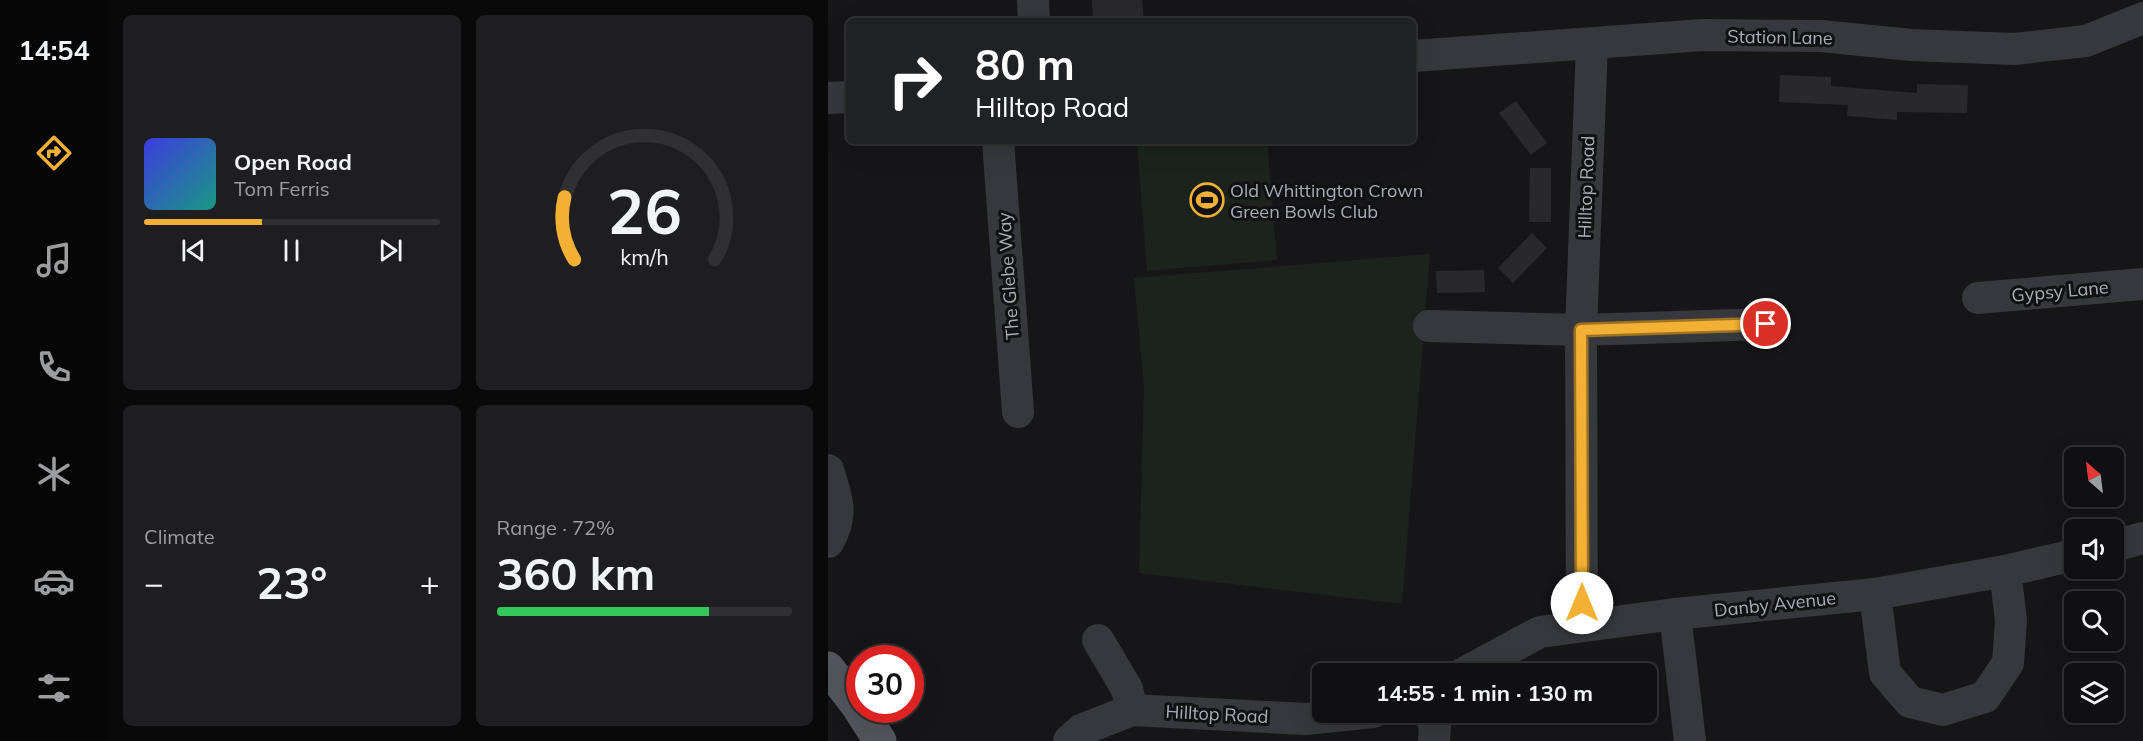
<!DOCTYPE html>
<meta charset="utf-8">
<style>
:root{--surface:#101012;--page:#1e1e20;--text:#f1f3f6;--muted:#9c9d9f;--line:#303032;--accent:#f2b134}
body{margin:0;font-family:Mulish,sans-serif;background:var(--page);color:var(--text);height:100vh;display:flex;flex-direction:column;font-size:22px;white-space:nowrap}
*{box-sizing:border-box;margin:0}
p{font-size:20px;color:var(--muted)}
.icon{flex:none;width:33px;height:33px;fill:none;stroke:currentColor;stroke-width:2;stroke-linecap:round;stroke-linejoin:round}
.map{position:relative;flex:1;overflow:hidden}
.details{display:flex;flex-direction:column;gap:15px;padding:15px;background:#09090a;width:720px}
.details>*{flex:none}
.top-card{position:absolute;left:18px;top:18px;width:570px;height:126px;border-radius:9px;box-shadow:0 6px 24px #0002,0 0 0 2px var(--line);background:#202124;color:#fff;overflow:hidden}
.needle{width:39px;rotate:332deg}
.tools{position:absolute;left:1236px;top:447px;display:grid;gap:12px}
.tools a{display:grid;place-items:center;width:60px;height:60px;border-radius:9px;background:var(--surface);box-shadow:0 6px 24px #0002,0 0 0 2px var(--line);font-size:30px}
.speed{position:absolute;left:18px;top:645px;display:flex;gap:12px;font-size:30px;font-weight:700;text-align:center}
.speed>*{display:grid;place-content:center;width:78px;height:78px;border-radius:50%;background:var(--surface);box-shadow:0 6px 24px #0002,0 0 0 2px var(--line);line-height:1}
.speed .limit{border:9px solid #d22;background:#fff;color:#111}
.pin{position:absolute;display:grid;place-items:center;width:51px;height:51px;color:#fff;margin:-26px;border:3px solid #fff;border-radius:50%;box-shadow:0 2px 6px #0007}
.me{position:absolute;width:66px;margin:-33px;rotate:0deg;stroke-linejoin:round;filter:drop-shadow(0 0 4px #0008)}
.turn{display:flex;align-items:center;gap:21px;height:126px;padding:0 30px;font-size:27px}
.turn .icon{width:78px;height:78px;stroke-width:2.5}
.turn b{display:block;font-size:42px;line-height:51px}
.big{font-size:45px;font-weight:700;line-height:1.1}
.details .widget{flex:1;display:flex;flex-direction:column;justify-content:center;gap:9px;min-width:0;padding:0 21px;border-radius:9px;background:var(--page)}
.details .dial{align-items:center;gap:0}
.dial svg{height:156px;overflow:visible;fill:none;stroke:var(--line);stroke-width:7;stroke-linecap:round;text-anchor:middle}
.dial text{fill:var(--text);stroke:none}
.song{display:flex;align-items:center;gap:18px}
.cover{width:72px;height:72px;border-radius:9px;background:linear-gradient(135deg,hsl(240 70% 55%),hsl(170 70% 35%))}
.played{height:6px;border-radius:3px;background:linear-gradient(90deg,var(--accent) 40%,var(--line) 40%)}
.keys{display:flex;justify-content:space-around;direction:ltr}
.heat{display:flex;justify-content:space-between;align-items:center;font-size:33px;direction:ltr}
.charge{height:9px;border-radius:4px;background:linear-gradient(90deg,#34c759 72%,var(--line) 0)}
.details .tiles{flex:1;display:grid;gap:15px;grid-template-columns:repeat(2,1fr)}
.trip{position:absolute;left:484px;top:663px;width:345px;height:60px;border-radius:9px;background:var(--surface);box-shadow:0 6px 24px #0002,0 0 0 2px var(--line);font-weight:700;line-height:60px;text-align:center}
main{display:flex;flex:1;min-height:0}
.tabs{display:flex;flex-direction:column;width:108px;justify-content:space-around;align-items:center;background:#060607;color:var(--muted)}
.tabs .icon{width:42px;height:42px}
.tabs .selected{color:var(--accent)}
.tabs b{font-size:27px;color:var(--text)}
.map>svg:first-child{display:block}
.green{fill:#1c231d}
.building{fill:#29292c}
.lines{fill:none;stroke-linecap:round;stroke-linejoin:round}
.minor{stroke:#37383d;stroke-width:32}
.major{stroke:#53555c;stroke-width:33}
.route-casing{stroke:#9d7322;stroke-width:15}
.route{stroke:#f2b134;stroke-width:10}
.labels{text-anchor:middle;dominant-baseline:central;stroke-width:6;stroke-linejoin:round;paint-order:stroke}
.street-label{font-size:18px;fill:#a8adb8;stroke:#111113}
.poi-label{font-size:18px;fill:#a8adb8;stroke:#111113;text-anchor:start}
</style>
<main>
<nav class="tabs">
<b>14:54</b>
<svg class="icon selected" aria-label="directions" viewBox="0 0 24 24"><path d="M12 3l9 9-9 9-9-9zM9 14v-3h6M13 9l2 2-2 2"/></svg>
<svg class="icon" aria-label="music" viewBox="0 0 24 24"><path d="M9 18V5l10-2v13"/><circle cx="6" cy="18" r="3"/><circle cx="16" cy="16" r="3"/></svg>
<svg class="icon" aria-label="phone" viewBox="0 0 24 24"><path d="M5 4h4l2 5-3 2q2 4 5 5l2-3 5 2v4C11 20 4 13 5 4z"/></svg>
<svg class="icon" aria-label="climate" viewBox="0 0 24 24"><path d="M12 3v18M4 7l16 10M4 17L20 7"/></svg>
<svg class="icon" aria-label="car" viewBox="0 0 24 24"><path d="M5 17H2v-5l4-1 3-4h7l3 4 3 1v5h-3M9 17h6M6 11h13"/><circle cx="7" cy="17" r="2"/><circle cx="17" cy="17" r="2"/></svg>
<svg class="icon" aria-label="filters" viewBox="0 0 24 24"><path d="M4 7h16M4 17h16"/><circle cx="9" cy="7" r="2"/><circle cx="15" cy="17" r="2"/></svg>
</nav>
<section class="details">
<div class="tiles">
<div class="widget">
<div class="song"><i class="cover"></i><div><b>Open Road</b><p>Tom Ferris</p></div></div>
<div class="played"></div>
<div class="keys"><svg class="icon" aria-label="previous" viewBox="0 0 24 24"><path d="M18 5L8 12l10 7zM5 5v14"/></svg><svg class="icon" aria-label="pause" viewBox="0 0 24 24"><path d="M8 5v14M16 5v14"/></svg><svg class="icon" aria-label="next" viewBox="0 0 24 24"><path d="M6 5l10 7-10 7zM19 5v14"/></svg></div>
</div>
<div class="widget dial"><svg viewBox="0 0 100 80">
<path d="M14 69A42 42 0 1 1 86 69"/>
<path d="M14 69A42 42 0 0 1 9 37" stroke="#f2b134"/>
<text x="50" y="56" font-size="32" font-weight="700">26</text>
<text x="50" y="72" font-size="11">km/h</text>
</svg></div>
<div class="widget"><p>Climate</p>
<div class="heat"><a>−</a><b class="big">23°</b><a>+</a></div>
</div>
<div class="widget"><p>Range · 72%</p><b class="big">360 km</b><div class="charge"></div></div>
</div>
</section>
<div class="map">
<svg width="1315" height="741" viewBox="0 0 1315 741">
<rect width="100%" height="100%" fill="#161618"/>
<g class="green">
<path d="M309,141H439L449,260L319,271Z"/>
<path d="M602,254L574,604L311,573L316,387L306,278Z"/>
</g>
<g class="building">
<path d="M264,0H314L316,21H265Z"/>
<path d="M952,75L1003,77V86L1089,93V84L1140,85L1139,113L1069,112V120L1019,116L1020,105L951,102Z"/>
<path d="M688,101L719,143L703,155L671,113Z"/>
<path d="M702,168H723V222H701Z"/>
<path d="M704,233L719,248L685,283L670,268Z"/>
<path d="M656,270L657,292L609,293L608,271Z"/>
</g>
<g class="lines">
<g class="minor">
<path d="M205,0L206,21"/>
<path d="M585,56L875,35L993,36L1083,45L1186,49L1258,41L1315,18"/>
<path d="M0,98L21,97"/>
<path d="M170,141L190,412"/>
<path d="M1150,298L1315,284"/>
<path d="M601,326L753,330L938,324"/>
<path d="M0,470C9,498 16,516 0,542"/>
<path d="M1286,546L1315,538"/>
<path d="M1047,594L1057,673L1082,702L1115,710L1157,697L1180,663L1183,620L1177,571"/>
<path d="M847,614L862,741"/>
<path d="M754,626L753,330L764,44"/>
<path d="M270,640L299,689L304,710"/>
<path d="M634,674L712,632L847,614L1047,594L1177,571L1246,555"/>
<path d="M601,712L607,727L606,741"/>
<path d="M241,741L253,730L304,710L478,719L545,712"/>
</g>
<g class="major">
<path d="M0,668L32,709"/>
<path d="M32,710L52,741"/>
</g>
</g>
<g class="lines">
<defs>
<path id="route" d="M754,603L753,330L938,324"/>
</defs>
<use href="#route" class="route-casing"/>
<use href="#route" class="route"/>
</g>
<defs>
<symbol id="stadium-ring" viewBox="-11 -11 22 22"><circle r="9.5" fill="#111113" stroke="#f2b134" stroke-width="1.5"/><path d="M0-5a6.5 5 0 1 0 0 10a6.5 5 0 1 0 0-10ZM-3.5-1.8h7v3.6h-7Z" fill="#f2b134"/></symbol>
</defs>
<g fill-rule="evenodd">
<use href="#stadium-ring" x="360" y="181" width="38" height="38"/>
</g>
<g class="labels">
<g class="street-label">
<text transform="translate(952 37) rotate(1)">Station Lane</text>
<text transform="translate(758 187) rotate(-88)">Hilltop Road</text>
<text transform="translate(180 276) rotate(-94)">The Glebe Way</text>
<text transform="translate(1232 291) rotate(-5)">Gypsy Lane</text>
<text transform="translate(947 604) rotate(-6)">Danby Avenue</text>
<text transform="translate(389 714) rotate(3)">Hilltop Road</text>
</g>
<g class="poi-label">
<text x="402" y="190">Old Whittington Crown<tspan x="402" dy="21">Green Bowls Club</tspan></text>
</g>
</g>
</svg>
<div class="tools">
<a><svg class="needle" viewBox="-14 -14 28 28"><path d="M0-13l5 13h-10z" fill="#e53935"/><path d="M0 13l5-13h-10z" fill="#9c9d9f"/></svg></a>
<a><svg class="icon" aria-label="sound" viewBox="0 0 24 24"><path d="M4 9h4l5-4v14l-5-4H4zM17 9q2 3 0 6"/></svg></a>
<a><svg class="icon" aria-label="search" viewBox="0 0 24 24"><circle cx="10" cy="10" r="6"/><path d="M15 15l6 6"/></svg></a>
<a><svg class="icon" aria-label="layers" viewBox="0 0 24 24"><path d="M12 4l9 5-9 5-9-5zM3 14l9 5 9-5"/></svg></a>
</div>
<div class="speed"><div class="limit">30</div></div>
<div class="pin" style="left:938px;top:324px;background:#d93025"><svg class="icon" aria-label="arrive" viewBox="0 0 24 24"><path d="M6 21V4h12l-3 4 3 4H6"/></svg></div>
<svg class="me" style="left:754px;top:603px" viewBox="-20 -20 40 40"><circle r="19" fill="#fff"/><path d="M0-13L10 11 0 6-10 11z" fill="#f2b134"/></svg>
<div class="trip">14:55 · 1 min · 130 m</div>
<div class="top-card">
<div class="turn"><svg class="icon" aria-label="right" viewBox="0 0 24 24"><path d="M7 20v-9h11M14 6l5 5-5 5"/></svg><div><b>80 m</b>Hilltop Road</div></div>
</div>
</div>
</main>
